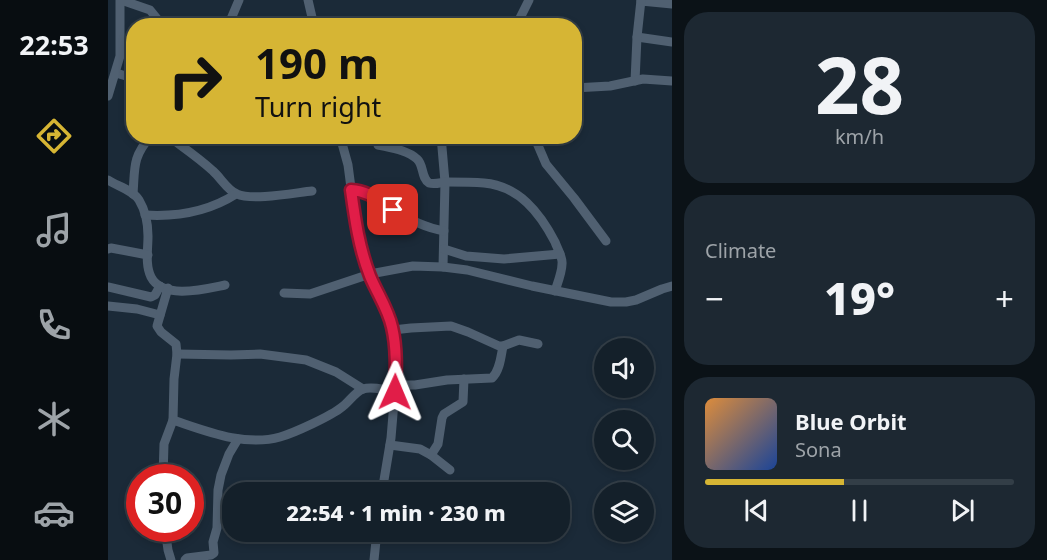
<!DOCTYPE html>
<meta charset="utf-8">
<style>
:root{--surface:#14202a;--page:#1d2832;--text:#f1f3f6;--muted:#9da3a8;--line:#333e47;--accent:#d6b534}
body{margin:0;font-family:"Noto Sans",sans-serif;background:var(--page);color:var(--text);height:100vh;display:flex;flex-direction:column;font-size:22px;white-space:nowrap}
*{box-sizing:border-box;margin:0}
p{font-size:20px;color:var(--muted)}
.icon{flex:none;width:33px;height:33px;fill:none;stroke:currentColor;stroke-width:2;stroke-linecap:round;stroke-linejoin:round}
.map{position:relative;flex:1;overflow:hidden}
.panel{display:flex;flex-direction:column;gap:12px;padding:12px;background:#0b1217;width:375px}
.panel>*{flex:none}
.banner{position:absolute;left:18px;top:18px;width:456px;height:126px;border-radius:24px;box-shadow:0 3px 9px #0003,0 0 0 2px var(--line);background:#d6b534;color:#111;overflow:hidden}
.controls{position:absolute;left:486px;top:338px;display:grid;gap:12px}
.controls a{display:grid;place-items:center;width:60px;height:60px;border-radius:50%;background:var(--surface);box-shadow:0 3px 9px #0003,0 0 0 2px var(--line);font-size:30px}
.speed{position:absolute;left:18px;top:464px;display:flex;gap:12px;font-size:30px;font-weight:700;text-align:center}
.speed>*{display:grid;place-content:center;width:78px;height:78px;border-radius:50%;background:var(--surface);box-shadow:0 3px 9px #0003,0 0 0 2px var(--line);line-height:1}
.speed .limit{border:9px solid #d22;background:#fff;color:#111}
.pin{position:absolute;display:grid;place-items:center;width:51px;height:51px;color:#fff;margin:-26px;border-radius:12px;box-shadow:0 3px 9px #0006}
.me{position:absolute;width:66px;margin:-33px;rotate:1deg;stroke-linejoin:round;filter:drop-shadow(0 0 4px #0008)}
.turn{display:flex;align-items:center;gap:21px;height:126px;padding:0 30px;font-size:27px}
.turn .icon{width:78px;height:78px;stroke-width:2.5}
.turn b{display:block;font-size:42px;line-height:51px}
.big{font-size:45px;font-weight:800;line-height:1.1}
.panel .card{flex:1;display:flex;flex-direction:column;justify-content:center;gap:9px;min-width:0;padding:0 21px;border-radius:24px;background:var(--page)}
.panel .dial{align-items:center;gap:0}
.dial b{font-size:78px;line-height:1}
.song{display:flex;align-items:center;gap:18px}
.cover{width:72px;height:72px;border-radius:9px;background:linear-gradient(135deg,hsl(30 70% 55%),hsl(220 70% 35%))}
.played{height:6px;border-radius:3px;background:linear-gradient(90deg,var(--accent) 45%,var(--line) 45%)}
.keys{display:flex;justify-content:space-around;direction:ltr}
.heat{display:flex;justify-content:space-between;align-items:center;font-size:33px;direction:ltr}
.trip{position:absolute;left:114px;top:482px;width:348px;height:60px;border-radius:24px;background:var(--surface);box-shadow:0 3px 9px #0003,0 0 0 2px var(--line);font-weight:800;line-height:60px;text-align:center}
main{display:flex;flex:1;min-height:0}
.dock{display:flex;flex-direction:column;width:108px;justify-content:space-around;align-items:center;background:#080d11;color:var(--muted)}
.dock .icon{width:42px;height:42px}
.dock .on{color:var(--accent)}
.dock b{font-size:27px;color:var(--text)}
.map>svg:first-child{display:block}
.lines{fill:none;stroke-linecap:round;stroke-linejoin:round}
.minor{stroke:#506071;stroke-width:9}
.route-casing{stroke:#92132f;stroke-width:15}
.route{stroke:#e11d48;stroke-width:10}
</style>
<main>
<nav class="dock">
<b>22:53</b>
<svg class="icon on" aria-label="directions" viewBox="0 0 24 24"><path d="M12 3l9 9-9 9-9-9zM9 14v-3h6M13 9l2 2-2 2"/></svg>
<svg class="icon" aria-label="music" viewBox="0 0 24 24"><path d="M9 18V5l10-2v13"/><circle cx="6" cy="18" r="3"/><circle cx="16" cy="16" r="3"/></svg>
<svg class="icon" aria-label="phone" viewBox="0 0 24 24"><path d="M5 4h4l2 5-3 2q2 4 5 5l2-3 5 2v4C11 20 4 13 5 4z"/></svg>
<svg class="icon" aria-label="climate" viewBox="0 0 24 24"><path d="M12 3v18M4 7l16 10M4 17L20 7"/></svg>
<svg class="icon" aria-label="car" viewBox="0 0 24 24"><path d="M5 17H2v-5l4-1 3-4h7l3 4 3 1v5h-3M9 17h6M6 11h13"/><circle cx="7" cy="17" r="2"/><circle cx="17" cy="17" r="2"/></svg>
</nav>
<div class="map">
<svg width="564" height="560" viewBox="0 0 564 560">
<rect width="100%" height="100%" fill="#1b2a38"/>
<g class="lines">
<g class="minor">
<path d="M13,0L42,10L55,26"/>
<path d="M200,0L206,26"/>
<path d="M533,1L564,4"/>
<path d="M120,26L131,0"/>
<path d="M408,26L421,0"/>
<path d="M529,37L564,42"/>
<path d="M8,73L18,76L26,75"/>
<path d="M527,81L529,37L533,0"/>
<path d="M466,88L502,86L535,79L564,81"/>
<path d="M0,96L12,56V0"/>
<path d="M60,136C76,148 91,158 105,171C113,178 119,190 129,194C144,201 186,193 204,191"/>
<path d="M232,136L240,165L248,226L262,274L279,311L284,325L287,342L288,378L283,438L274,492"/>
<path d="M333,136L337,182L335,267"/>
<path d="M426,136L438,164L466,198L498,241"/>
<path d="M270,145C283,148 299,150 309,159C316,165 313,178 321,183C327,185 334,182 339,182C352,182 364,182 376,183C411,186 432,213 447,242C449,248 455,257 454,264C454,272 450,282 447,291"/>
<path d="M0,180C9,186 25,190 31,200C37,210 40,224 40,236C40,249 37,265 43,277C55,300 97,289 117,285"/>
<path d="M243,190C261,191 268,200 282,209C299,218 317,228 336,231"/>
<path d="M25,194C27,168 24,157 43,136"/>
<path d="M37,215C70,217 100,212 128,194"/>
<path d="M0,249L3,248L40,255"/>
<path d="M336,249L358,256L396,259L452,254"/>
<path d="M0,287L43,297L47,295L52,286"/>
<path d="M176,293L202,294L262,274L305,266L335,267L359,270L424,286L503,302H518L528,300L554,289L564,286"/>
<path d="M0,306L29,309L52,315"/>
<path d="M285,330L303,328L343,326L360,332L391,346H395L411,340L430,344"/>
<path d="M69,354L123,355L152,354L198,360L228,372L255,389"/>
<path d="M287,385H307L339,380L384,378C392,371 393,356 395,346"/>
<path d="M65,420C98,431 137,447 172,437C186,433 223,416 234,407C241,402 247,392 255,389C264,386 278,390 287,392"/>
<path d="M282,445L312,449L323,455L342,470"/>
<path d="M323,455L330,444L334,418L336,414L355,402L356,379"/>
<path d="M55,477L56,444L65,420L66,379L69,354L68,344L53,332L49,326L60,288"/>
<path d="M57,528L60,550L63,560"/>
<path d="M77,560L79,558L103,555L106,553L105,542L109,528L110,490L113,475L121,454L130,439"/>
<path d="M266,560L269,531"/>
</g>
</g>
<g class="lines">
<defs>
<path id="route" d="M285,210C270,201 262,191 243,190C247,219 251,248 262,276C269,293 280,309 284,327C289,348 288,371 287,392"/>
</defs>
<use href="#route" class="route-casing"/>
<use href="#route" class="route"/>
</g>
</svg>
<div class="controls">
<a><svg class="icon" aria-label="sound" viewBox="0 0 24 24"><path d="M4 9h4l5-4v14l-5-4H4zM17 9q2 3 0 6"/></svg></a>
<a><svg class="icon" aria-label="search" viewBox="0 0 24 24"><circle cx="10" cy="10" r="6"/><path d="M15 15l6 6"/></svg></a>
<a><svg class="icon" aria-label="layers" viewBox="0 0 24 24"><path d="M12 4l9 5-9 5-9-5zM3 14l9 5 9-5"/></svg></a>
</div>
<div class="speed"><div class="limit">30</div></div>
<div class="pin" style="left:285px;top:210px;background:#d93025"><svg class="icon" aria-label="arrive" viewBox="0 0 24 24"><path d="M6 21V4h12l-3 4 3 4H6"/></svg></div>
<svg class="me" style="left:287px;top:392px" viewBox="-20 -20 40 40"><path d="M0-17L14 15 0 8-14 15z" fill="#e11d48" stroke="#fff" stroke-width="4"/></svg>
<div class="trip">22:54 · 1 min · 230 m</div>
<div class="banner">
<div class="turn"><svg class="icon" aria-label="right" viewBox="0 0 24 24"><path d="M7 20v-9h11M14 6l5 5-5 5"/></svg><div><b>190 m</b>Turn right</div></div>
</div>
</div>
<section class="panel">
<div class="card dial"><b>28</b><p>km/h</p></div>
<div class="card"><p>Climate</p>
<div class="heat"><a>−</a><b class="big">19°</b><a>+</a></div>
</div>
<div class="card">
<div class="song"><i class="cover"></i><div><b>Blue Orbit</b><p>Sona</p></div></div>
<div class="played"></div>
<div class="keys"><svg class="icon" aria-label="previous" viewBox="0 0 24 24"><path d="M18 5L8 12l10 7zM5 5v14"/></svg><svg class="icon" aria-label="pause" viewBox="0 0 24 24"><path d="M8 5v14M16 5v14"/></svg><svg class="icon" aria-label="next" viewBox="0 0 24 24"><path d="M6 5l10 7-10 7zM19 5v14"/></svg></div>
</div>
</section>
</main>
